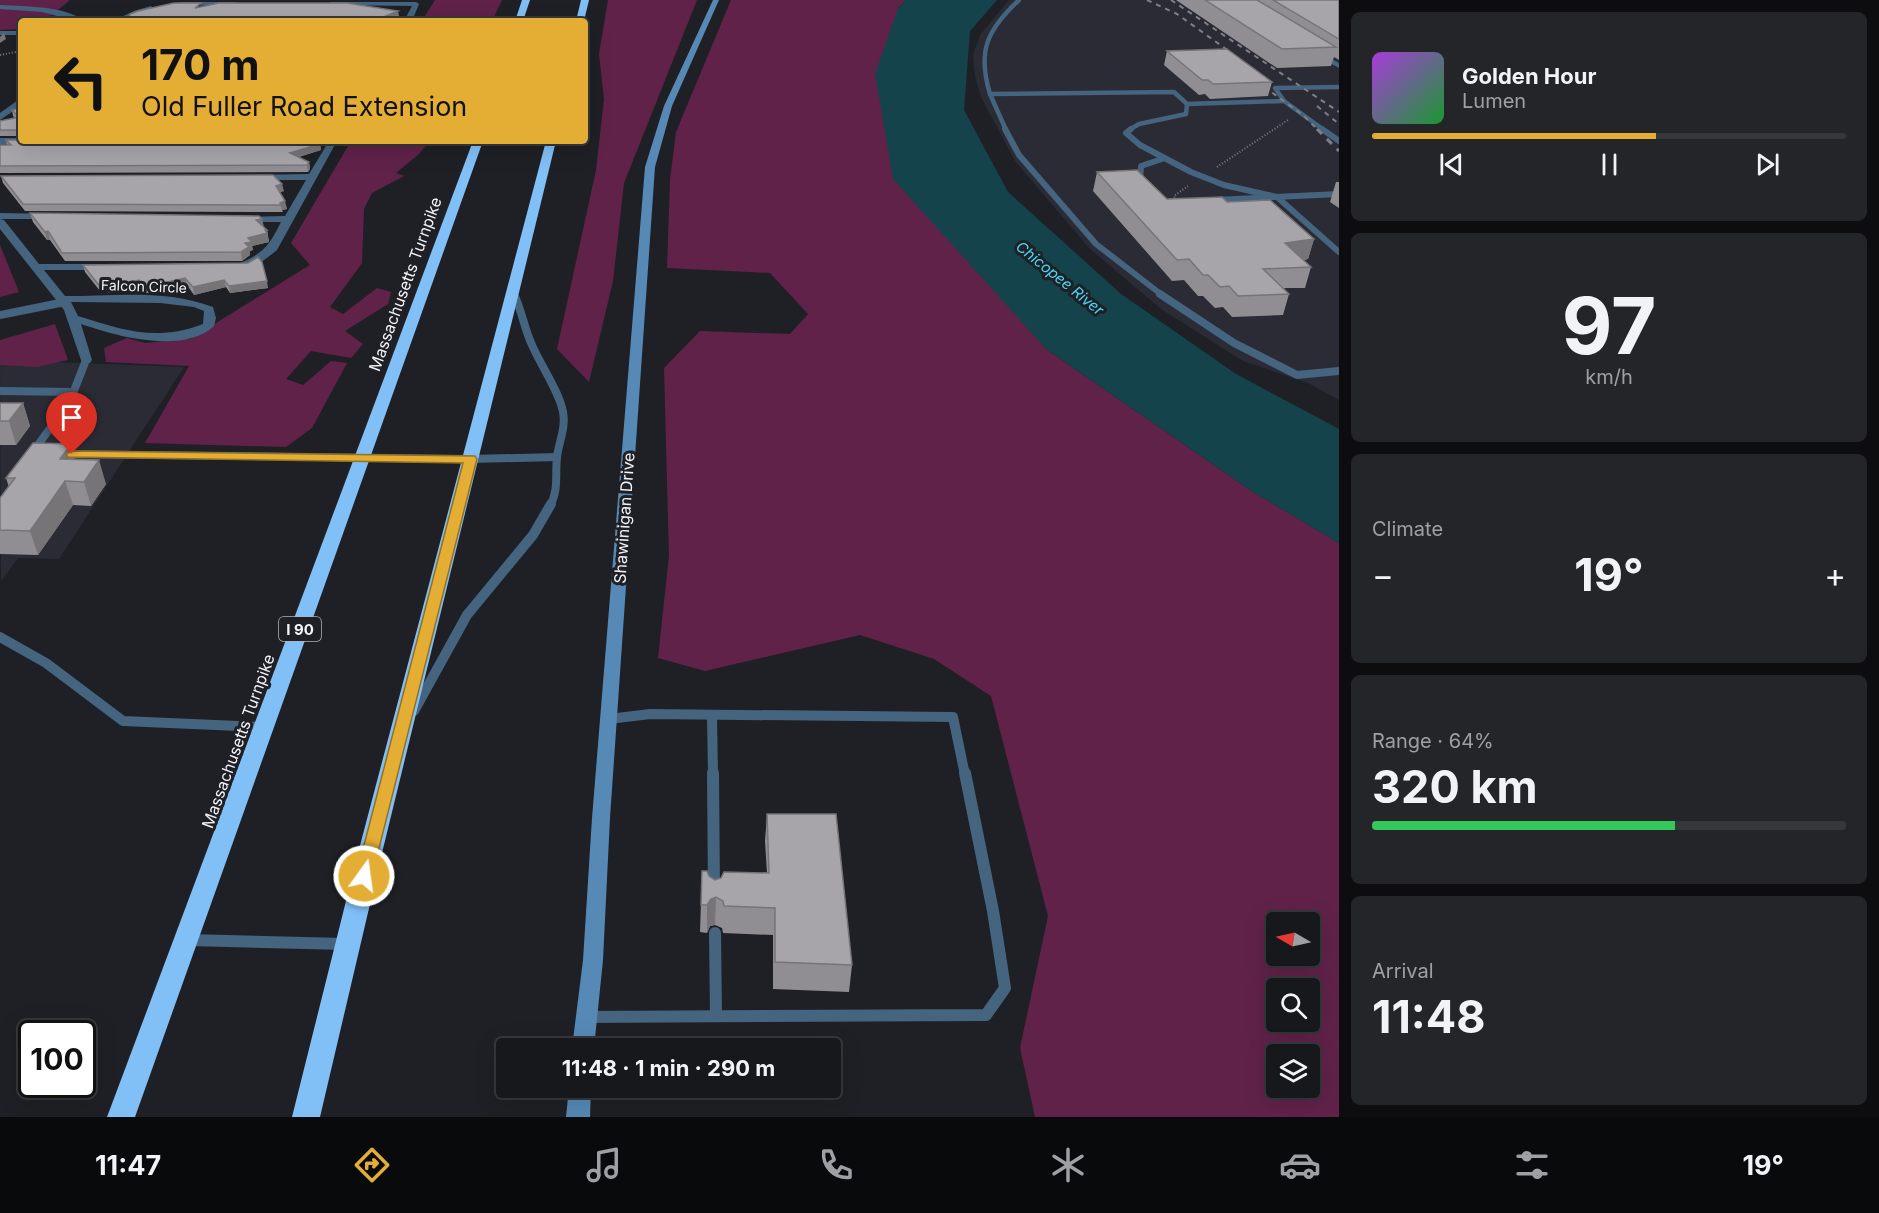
<!DOCTYPE html>
<meta charset="utf-8">
<style>
:root{--surface:#17181c;--page:#242529;--text:#f1f3f6;--muted:#9ea0a3;--line:#36373b;--accent:#e4ae35}
body{margin:0;font-family:Inter,sans-serif;background:var(--page);color:var(--text);height:100vh;display:flex;flex-direction:column;font-size:22px;white-space:nowrap}
*{box-sizing:border-box;margin:0}
p{font-size:20px;color:var(--muted)}
.icon{flex:none;width:33px;height:33px;fill:none;stroke:currentColor;stroke-width:2;stroke-linecap:round;stroke-linejoin:round}
.map{position:relative;flex:1;overflow:hidden}
.drawer{display:flex;flex-direction:column;gap:12px;padding:12px;background:#0d0d0f;width:540px}
.drawer>*{flex:none}
.guide{position:absolute;left:18px;top:18px;width:570px;height:126px;border-radius:6px;box-shadow:0 6px 24px #0002,0 0 0 2px var(--line);background:#e4ae35;color:#111;overflow:hidden}
.needle{width:39px;rotate:279deg}
.fabs{position:absolute;left:1266px;top:912px;display:grid;gap:12px}
.fabs a{display:grid;place-items:center;width:54px;height:54px;border-radius:6px;background:var(--surface);box-shadow:0 6px 24px #0002,0 0 0 2px var(--line);font-size:30px}
.speed{position:absolute;left:18px;top:1020px;display:flex;gap:12px;font-size:30px;font-weight:700;text-align:center}
.speed>*{display:grid;place-content:center;width:78px;height:78px;border-radius:50%;background:var(--surface);box-shadow:0 6px 24px #0002,0 0 0 2px var(--line);line-height:1}
.speed .limit{border:3px solid #111;border-radius:9px;background:#fff;color:#111}
.pin{position:absolute;display:grid;place-items:center;width:51px;height:51px;color:#fff;margin:-62px -26px;border-radius:50% 50% 50% 0;rotate:-45deg;box-shadow:0 0 6px #0007}
.pin .icon{rotate:45deg}
.me{position:absolute;width:66px;margin:-33px;rotate:14deg;stroke-linejoin:round;filter:drop-shadow(0 0 4px #0008)}
.turn{display:flex;align-items:center;gap:21px;height:126px;padding:0 24px;font-size:27px}
.turn .icon{width:78px;height:78px;stroke-width:2.5}
.turn b{display:block;font-size:42px;line-height:51px}
.big{font-size:45px;font-weight:700;line-height:1.1}
.drawer .card{flex:1;display:flex;flex-direction:column;justify-content:center;gap:9px;min-width:0;padding:0 21px;border-radius:9px;background:var(--page)}
.drawer .dial{align-items:center;gap:0}
.dial b{font-size:78px;line-height:1}
.song{display:flex;align-items:center;gap:18px}
.cover{width:72px;height:72px;border-radius:9px;background:linear-gradient(135deg,hsl(280 70% 55%),hsl(130 70% 35%))}
.played{height:6px;border-radius:3px;background:linear-gradient(90deg,var(--accent) 60%,var(--line) 60%)}
.keys{display:flex;justify-content:space-around;direction:ltr}
.heat{display:flex;justify-content:space-between;align-items:center;font-size:33px;direction:ltr}
.charge{height:9px;border-radius:4px;background:linear-gradient(90deg,#34c759 64%,var(--line) 0)}
.trip{position:absolute;left:496px;top:1038px;width:345px;height:60px;border-radius:6px;background:var(--surface);box-shadow:0 6px 24px #0002,0 0 0 2px var(--line);font-weight:700;line-height:60px;text-align:center}
.tab-bar{display:flex;height:96px;justify-content:space-around;align-items:center;background:#090a0b;color:var(--muted)}
.tab-bar .icon{width:42px;height:42px}
.tab-bar .on{color:var(--accent)}
.tab-bar b{font-size:27px;color:var(--text)}
main{display:flex;flex:1;min-height:0}
.map>svg:first-child{display:block}
.built{fill:#2a2b35}
.green{fill:#602249;fill-rule:evenodd}
.water{fill:#15434c}
.lines{fill:none;stroke-linecap:round;stroke-linejoin:round}
.path{stroke:#7c7d82;stroke-width:2;stroke-dasharray:1 2;stroke-linecap:butt}
.service-far4{stroke:#44647f;stroke-width:4.5}
.service-far3{stroke:#44647f;stroke-width:6}
.service-far2{stroke:#44647f;stroke-width:8}
.service-far1{stroke:#44647f;stroke-width:10}
.service{stroke:#44647f;stroke-width:12}
.minor{fill:#44647f;fill-rule:evenodd}
.secondary{fill:#5689b6;fill-rule:evenodd}
.motorway{fill:#80c0f7;fill-rule:evenodd}
.rail-far1{stroke:#7f7f84;stroke-width:2;stroke-dasharray:5 5;stroke-linecap:butt}
.rail{stroke:#7f7f84;stroke-width:3;stroke-dasharray:7 7;stroke-linecap:butt}
.wall{fill:#908e92}
.shaded-wall{fill:#767477}
.building{fill:#a8a5aa;stroke:#767477;stroke-width:1.5}
.route{fill:#e4ae35;stroke:#947122;stroke-width:1.5}
.labels{text-anchor:middle;dominant-baseline:central;stroke-width:6;stroke-linejoin:round;paint-order:stroke}
.far-street-label{font-size:14px;fill:#f3f3f7;stroke:#1f2025}
.far-water-label{font-size:15px;font-style:italic;fill:#44d9f4;stroke:#1f2025}
.shield{fill:#1f2025;stroke:#b3b4b8;stroke-width:1.5}
.shield-label{font-size:15px;font-weight:bold;fill:#f3f3f7}
.street-label{font-size:16px;fill:#f3f3f7;stroke:#1f2025}
</style>
<main>
<div class="map">
<svg width="1339" height="1117" viewBox="0 0 1339 1117">
<rect width="100%" height="100%" fill="#1f2025"/>
<g class="built">
<path d="M1009,0H1339V400L1308,383L1243,361L1161,309L1089,248L1015,161L981,97L975,76L973,55L980,35Z"/>
<path d="M0,360L184,367L59,559L18,558L1,581Z"/>
</g>
<g class="green">
<path d="M0,0H70L44,21H21V29L0,30Z"/>
<path d="M435,0H502L492,21H422Z"/>
<path d="M608,0H697L624,183L613,281L589,382L557,349L596,170L604,99L599,54Z"/>
<path d="M731,0H906L898,8L1046,349L1253,492L1339,543V1117H1035L1020,1048L1048,916L991,696L934,659L860,635L705,671L658,658L669,556L664,368L700,331L790,334L808,314L770,273L667,268L670,180L676,132ZM1276,922H1310V956H1276ZM1276,988H1310V1022H1276ZM1276,1054H1310V1088H1276Z"/>
<path d="M351,141H430L418,155L396,173L404,176L372,193L364,209L362,263L330,307L343,314L377,288L391,292L388,304L345,331L363,344L351,358L311,351L286,379L303,385L331,361L347,363L312,428L286,447L145,443L189,366L106,362L104,348L127,338L145,343L190,339L310,265L291,243Z"/>
<path d="M0,245L19,292L0,297Z"/>
<path d="M55,324L68,360L37,367L0,365V340Z"/>
</g>
<path class="water" d="M906,0H997L970,31L964,110L1008,192L1121,294L1236,374L1339,429V543L1253,492L1046,349L893,179L875,74L898,8Z"/>
<g class="lines">
<g class="path">
<path d="M0,55L21,51"/>
<path d="M1217,167L1288,120"/>
<path d="M1177,203L1174,196L1188,186"/>
</g>
<g class="service-far4">
<path d="M990,94C977,51 987,30 1019,0"/>
<path d="M1284,101L1324,130"/>
<path d="M1187,104L1284,101L1275,88L1339,87"/>
<path d="M1006,130L990,94L1174,92L1187,104L1186,114L1139,124L1129,130"/>
</g>
<g class="service-far3">
<path d="M1005,129L1019,155L1096,244L1162,295"/>
<path d="M1131,129L1126,133L1140,145L1191,172L1224,185L1277,197L1339,252"/>
<path d="M1322,129L1339,141"/>
<path d="M1140,183L1141,166L1162,159"/>
<path d="M1216,200L1339,194"/>
<path d="M513,291L515,295"/>
</g>
<g class="service-far2">
<path d="M514,294C522,311 524,328 532,345C540,364 560,393 563,412C566,428 559,441 557,457C555,474 559,490 550,506"/>
<path d="M1160,294L1234,343L1297,375L1339,371"/>
<path d="M0,315L65,302"/>
<path d="M0,391L74,392"/>
<path d="M32,453L70,401L86,360"/>
<path d="M63,454L471,459L557,457"/>
</g>
<g class="service-far1">
<path d="M0,637L46,663L123,721L264,727"/>
<path d="M414,711L467,615L533,535L551,504"/>
<path d="M712,715L713,775"/>
<path d="M609,719L650,714L953,717L965,775"/>
</g>
<g class="service">
<path d="M713,773L714,891"/>
<path d="M715,933L716,1016"/>
<path d="M188,940L345,944"/>
<path d="M586,1017L986,1015L1005,988L993,911L965,773"/>
</g>
<g class="minor">
<path d="M181,2H235L238,4L235,6L179,5Z"/>
<path d="M331,2H416L419,4L412,21H404L412,6L329,5Z"/>
<path d="M0,5C27,7 62,5 85,21H75L42,12L0,9Z"/>
<path d="M151,6L153,9L123,21H113L134,11Z"/>
<rect x="0" y="31" width="21" height="4"/>
<path d="M1316,50L1339,63V68L1313,54L1312,52Z"/>
<path d="M18,100H21V106L0,120V113Z"/>
<path d="M0,138H21V141H29L25,144H0Z"/>
<path d="M329,141H337L277,250C266,259 253,270 238,268V264C264,253 269,246 281,222H243L239,221V217L285,216L306,180H256L253,179V175L309,174Z"/>
<path d="M0,213L55,214L56,216L51,219H0L4,220L39,264H104L109,267L104,270H44L65,296C114,296 167,289 213,307L216,318L214,326C183,355 116,336 81,324L92,360L90,363H82L64,310L0,229ZM71,302L160,303L194,307L204,311L203,324C156,342 123,330 78,316Z"/>
</g>
<g class="secondary">
<path d="M713,0H719L672,106L655,167L610,818L603,960L594,1048H572L583,960L592,818L645,167L664,106Z"/>
<path d="M569,1088H591L590,1117H566Z"/>
</g>
<g class="motorway">
<path d="M522,0H530L523,21H515Z"/>
<path d="M581,0H589L584,21H576Z"/>
<path d="M473,141H483L135,1117H107Z"/>
<path d="M546,141H556L382,853L320,1117H292L358,853Z"/>
</g>
<g class="rail-far1">
<path d="M1147,0L1177,14L1233,54L1238,61"/>
<path d="M1171,0L1339,112"/>
<path d="M1256,81L1303,115L1318,130"/>
<path d="M1317,106L1339,124"/>
</g>
<path class="rail" d="M1317,129L1339,151"/>
</g>
<g class="wall">
<path d="M1176,0H1339V60L1334,57L1331,66L1277,68Z"/>
<path d="M1167,51L1272,82L1268,96L1210,99L1205,94L1199,95L1164,65Z"/>
<path d="M21,108V136H0V121L15,118L13,116L12,110Z"/>
<path d="M6,140L320,144L321,150L299,157L309,162L310,169L308,172L0,173V145H7Z"/>
<path d="M1097,172L1167,199L1227,202L1314,239L1308,259L1304,260L1311,267L1305,288H1284L1289,294L1283,315L1232,317L1223,307L1215,308L1203,296H1198L1184,280L1172,281L1093,191Z"/>
<path d="M1,176L284,191L280,192L287,209L282,210L283,212L25,211L3,183Z"/>
<path d="M1336,182H1339V208L1330,202Z"/>
<path d="M30,213L264,227L267,230L269,242L252,246L253,250L250,251V255L242,261H65L50,240H47L33,222Z"/>
<path d="M248,263L268,288L230,293L226,287L194,295L187,285L151,293H145L141,287L117,293H109L106,289L100,291L85,272L83,265Z"/>
<path d="M0,403H23L30,426L16,445H0Z"/>
<path d="M76,459L106,484L91,506L73,505L38,555L0,554V498L9,487L6,478Z"/>
<path d="M767,814L852,965L849,992L773,989V935L723,933L722,928L715,925L710,926L707,933L700,932L702,871L715,880L767,873L765,841Z"/>
</g>
<g class="shaded-wall">
<path d="M398,11L399,16L387,21H376Z"/>
<path d="M4,33L6,39L0,43V37Z"/>
<path d="M320,144L321,150L291,159L290,153Z"/>
<path d="M309,162L310,169L308,172L307,165Z"/>
<path d="M282,184L284,191L277,193L276,186Z"/>
<path d="M285,201L287,209L282,210L280,203Z"/>
<path d="M262,219L264,227L256,220Z"/>
<path d="M265,230H267L269,242L252,246L253,250L250,251V255L242,261L241,252L248,238Z"/>
<path d="M48,231L50,240H47L45,232Z"/>
<path d="M1314,239L1308,259L1279,263L1285,243Z"/>
<path d="M185,278L187,285L151,293L150,286Z"/>
<path d="M139,280L141,287L117,293L115,285Z"/>
<path d="M224,280L226,287L194,295L193,287Z"/>
<path d="M267,281L268,288L230,293L229,286Z"/>
<path d="M104,282L106,289L100,291L98,284Z"/>
<path d="M23,403L30,426L16,445L9,421Z"/>
<path d="M71,444L78,468L60,459Z"/>
<path d="M99,460L106,484L91,506L84,482Z"/>
<path d="M65,481L73,505L38,555L30,531Z"/>
<path d="M716,897L715,925L710,926L707,933V905L711,899Z"/>
</g>
<g class="building">
<path d="M1205,0H1257L1336,47L1282,49Z"/>
<path d="M1273,0H1339V39Z"/>
<path d="M174,3H201L195,8L219,3H347L398,11L376,20L377,21H128L130,14L138,11Z"/>
<path d="M1227,49L1272,82L1213,84L1208,80H1202L1167,51Z"/>
<path d="M21,108V132L19,130H0V121L19,117L12,110Z"/>
<path d="M6,140H21V141H316L320,144L290,153L309,162L307,165L0,166V145H11Z"/>
<path d="M1137,170L1167,199L1222,197L1227,202L1270,200L1314,239L1285,243L1311,267L1263,269L1289,294L1238,296L1229,286L1220,287L1208,275H1203L1189,259L1177,260L1097,172Z"/>
<path d="M273,175L282,184L276,186L285,201L280,203L281,205L23,204L1,176Z"/>
<path d="M30,213L259,216L262,219L256,220L267,230H265L267,233L248,238L252,242L245,243L249,247L241,252L62,253L48,231L45,232Z"/>
<path d="M258,257L262,262L267,281L229,286L224,280L193,287L185,278L150,286H143L139,280L115,285L107,286L104,282L98,284L83,265L248,263Z"/>
<path d="M0,403H23L9,421H0Z"/>
<path d="M33,443L71,444L60,459L99,460L84,482L65,481L30,531L0,530V498L15,478H6Z"/>
<path d="M767,814H836L852,965L775,962V908L724,906L723,901L716,897L711,899L707,905H701L702,871H707L709,876L715,880L721,878L724,872L769,873Z"/>
</g>
<path class="route" d="M72,451L475,456L477,459L371,880L364,882L358,880L356,876L463,463L68,457L66,454Z"/>
<g class="labels">
<g class="far-street-label">
<text transform="translate(144 286) rotate(2)">Falcon Circle</text>
</g>
<g class="far-water-label">
<text transform="translate(1060 278) rotate(39)">Chicopee River</text>
</g>
<rect class="shield" x="279" y="617" width="42" height="24" rx="4.5"/>
<g class="shield-label">
<text x="300" y="629">I 90</text>
</g>
<g class="street-label">
<text transform="translate(405 284) rotate(-70)">Massachusetts Turnpike</text>
<text transform="translate(624 518) rotate(-86)">Shawinigan Drive</text>
<text transform="translate(238 741) rotate(-70)">Massachusetts Turnpike</text>
</g>
</g>
</svg>
<div class="fabs">
<a><svg class="needle" viewBox="-14 -14 28 28"><path d="M0-13l5 13h-10z" fill="#e53935"/><path d="M0 13l5-13h-10z" fill="#9ea0a3"/></svg></a>
<a><svg class="icon" aria-label="search" viewBox="0 0 24 24"><circle cx="10" cy="10" r="6"/><path d="M15 15l6 6"/></svg></a>
<a><svg class="icon" aria-label="layers" viewBox="0 0 24 24"><path d="M12 4l9 5-9 5-9-5zM3 14l9 5 9-5"/></svg></a>
</div>
<div class="speed"><div class="limit">100</div></div>
<div class="pin" style="left:72px;top:454px;background:#d93025"><svg class="icon" aria-label="arrive" viewBox="0 0 24 24"><path d="M6 21V4h12l-3 4 3 4H6"/></svg></div>
<svg class="me" style="left:364px;top:876px" viewBox="-20 -20 40 40"><circle r="17" fill="#e4ae35" stroke="#fff" stroke-width="3"/><path d="M0-11L8 9 0 5-8 9z" fill="#fff"/></svg>
<div class="trip">11:48 · 1 min · 290 m</div>
<div class="guide">
<div class="turn"><svg class="icon" aria-label="left" viewBox="0 0 24 24"><path d="M17 20v-9H6M10 6l-5 5 5 5"/></svg><div><b>170 m</b>Old Fuller Road Extension</div></div>
</div>
</div>
<section class="drawer">
<div class="card">
<div class="song"><i class="cover"></i><div><b>Golden Hour</b><p>Lumen</p></div></div>
<div class="played"></div>
<div class="keys"><svg class="icon" aria-label="previous" viewBox="0 0 24 24"><path d="M18 5L8 12l10 7zM5 5v14"/></svg><svg class="icon" aria-label="pause" viewBox="0 0 24 24"><path d="M8 5v14M16 5v14"/></svg><svg class="icon" aria-label="next" viewBox="0 0 24 24"><path d="M6 5l10 7-10 7zM19 5v14"/></svg></div>
</div>
<div class="card dial"><b>97</b><p>km/h</p></div>
<div class="card"><p>Climate</p>
<div class="heat"><a>−</a><b class="big">19°</b><a>+</a></div>
</div>
<div class="card"><p>Range · 64%</p><b class="big">320 km</b><div class="charge"></div></div>
<div class="card"><p>Arrival</p><b class="big">11:48</b></div>
</section>
</main>
<nav class="tab-bar">
<b>11:47</b>
<svg class="icon on" aria-label="directions" viewBox="0 0 24 24"><path d="M12 3l9 9-9 9-9-9zM9 14v-3h6M13 9l2 2-2 2"/></svg>
<svg class="icon" aria-label="music" viewBox="0 0 24 24"><path d="M9 18V5l10-2v13"/><circle cx="6" cy="18" r="3"/><circle cx="16" cy="16" r="3"/></svg>
<svg class="icon" aria-label="phone" viewBox="0 0 24 24"><path d="M5 4h4l2 5-3 2q2 4 5 5l2-3 5 2v4C11 20 4 13 5 4z"/></svg>
<svg class="icon" aria-label="climate" viewBox="0 0 24 24"><path d="M12 3v18M4 7l16 10M4 17L20 7"/></svg>
<svg class="icon" aria-label="car" viewBox="0 0 24 24"><path d="M5 17H2v-5l4-1 3-4h7l3 4 3 1v5h-3M9 17h6M6 11h13"/><circle cx="7" cy="17" r="2"/><circle cx="17" cy="17" r="2"/></svg>
<svg class="icon" aria-label="filters" viewBox="0 0 24 24"><path d="M4 7h16M4 17h16"/><circle cx="9" cy="7" r="2"/><circle cx="15" cy="17" r="2"/></svg>
<b>19°</b>
</nav>
